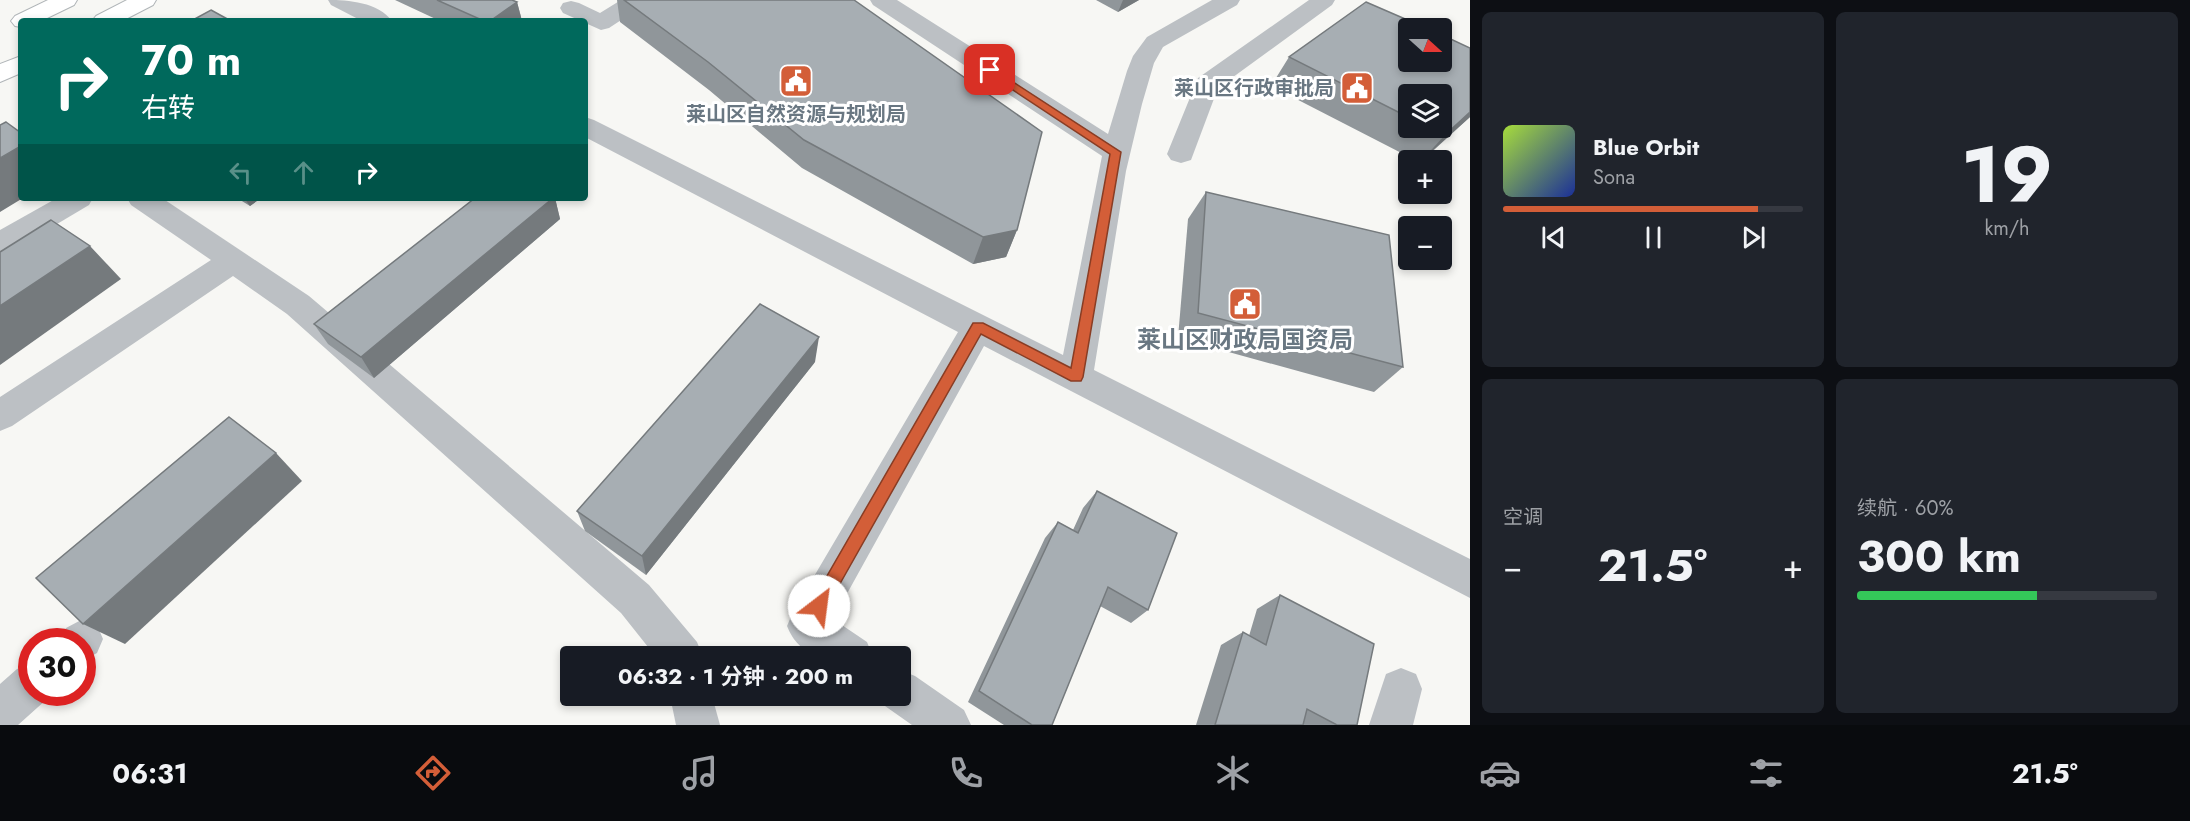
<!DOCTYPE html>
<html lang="zh">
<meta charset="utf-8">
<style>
:root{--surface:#171b24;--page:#20242c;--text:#f1f3f6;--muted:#9ea1a6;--line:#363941;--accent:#d35e38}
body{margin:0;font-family:Jost,"Noto Sans SC",sans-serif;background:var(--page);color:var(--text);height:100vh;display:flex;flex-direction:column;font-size:22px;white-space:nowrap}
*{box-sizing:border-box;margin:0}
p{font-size:20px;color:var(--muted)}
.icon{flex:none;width:33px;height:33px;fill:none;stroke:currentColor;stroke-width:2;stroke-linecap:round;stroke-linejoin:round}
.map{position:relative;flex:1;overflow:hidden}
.side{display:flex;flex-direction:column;gap:12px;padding:12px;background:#0d0f14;width:720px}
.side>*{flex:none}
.guide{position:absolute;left:18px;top:18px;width:570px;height:183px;border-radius:6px;box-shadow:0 3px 9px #0003;background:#00695c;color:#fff;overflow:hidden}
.needle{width:39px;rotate:111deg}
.tools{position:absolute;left:1398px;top:18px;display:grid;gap:12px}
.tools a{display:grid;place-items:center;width:54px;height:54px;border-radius:6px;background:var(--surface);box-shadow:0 3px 9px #0003;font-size:30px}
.speed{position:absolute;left:18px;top:628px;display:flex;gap:12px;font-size:30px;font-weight:700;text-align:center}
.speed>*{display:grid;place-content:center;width:78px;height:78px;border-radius:50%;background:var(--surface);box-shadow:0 3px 9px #0003;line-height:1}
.speed .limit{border:9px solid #d22;background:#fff;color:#111}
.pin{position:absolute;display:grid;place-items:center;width:51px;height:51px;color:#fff;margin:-26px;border-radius:12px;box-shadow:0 3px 9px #0006}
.me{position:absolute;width:66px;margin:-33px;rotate:30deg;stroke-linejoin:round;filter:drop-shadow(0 0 4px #0008)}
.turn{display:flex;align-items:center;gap:21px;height:126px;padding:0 24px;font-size:27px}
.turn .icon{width:78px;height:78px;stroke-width:2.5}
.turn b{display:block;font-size:42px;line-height:51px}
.lanes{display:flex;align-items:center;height:57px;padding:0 24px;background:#0003;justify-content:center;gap:30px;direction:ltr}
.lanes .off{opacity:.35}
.big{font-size:45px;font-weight:700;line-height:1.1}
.side .widget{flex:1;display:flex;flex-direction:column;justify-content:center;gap:9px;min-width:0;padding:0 21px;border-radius:9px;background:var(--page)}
.side .dial{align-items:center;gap:0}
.dial b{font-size:78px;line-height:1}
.song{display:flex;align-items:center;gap:18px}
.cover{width:72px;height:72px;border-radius:9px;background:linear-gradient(135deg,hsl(80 70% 55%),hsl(230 70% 35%))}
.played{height:6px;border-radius:3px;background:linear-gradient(90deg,var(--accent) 85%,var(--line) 85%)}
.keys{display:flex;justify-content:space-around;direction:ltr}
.heat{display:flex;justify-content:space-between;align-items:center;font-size:33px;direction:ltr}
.charge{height:9px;border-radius:4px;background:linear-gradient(90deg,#34c759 60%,var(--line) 0)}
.side .tiles{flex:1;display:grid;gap:12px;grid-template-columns:repeat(2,1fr)}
.trip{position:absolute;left:560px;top:646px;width:351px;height:60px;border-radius:6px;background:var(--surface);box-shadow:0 3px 9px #0003;font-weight:700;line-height:60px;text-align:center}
.dock{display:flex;height:96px;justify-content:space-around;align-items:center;background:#090b0e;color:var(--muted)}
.dock .icon{width:42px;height:42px}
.dock .on{color:var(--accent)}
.dock b{font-size:27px;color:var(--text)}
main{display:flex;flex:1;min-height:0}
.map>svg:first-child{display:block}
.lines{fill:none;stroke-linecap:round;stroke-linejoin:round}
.major-casing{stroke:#b0b5b8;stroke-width:2}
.minor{fill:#bcc0c4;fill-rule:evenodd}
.major{fill:#fff;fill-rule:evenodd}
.wall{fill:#90969a;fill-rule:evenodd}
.shaded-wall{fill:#757a7d}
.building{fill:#a7aeb3;stroke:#757a7d;stroke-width:1.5}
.route{fill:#d35e38;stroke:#893d24;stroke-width:1.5}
.labels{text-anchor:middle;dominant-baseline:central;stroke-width:6;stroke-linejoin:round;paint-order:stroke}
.far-poi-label{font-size:20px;font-weight:bold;fill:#697782;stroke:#fff;text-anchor:end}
.poi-label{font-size:24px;font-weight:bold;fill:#697782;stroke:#fff}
</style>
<main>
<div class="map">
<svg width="1470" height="725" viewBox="0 0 1470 725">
<rect width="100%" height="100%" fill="#f7f7f4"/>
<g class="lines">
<defs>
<g id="major">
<path d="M48,0H77L74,5L41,21H21V27L15,26L11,21L15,16Z"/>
<path d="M127,0H156L153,5L122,21H92L96,16Z"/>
<path d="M21,56V73L0,82V64Z"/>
</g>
</defs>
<use href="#major" class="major-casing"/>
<g class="minor">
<path d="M328,0C348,0 378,2 392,21H362L331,5Z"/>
<path d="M621,0H647L644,5L609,28L601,30L563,13L560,8L563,3L571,1L579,3L600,13Z"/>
<path d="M870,0H897L1108,134L1127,71L1133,56L1147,37L1212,0H1240L1237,5L1163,47L1154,63L1142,104L1126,171L1094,370L1470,559V598L984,346L833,619L867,642L873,657C837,657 803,666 787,626L793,612L958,332L585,137V117L594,120L1063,355L1102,156L873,5Z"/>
<path d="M1309,0H1335L1332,5L1218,88L1191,160L1181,163L1171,160L1167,154L1198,78Z"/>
<path d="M57,198H93L89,205L10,252L0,255V230Z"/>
<path d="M127,198H162L309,296L649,585L697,642L703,657H656L621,613L287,314L233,276L12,426L0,431V397L211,260L131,205Z"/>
<path d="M83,619L97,625L103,639L97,653L82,661V642H60L66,628Z"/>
<path d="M32,663V693H49L47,699L18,725H0V684L17,669Z"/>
<path d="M1401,668L1416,674L1422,689L1413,725H1369L1386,674Z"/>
<path d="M900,670L915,676L964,710L971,725H912L885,706L881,696H900Z"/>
<path d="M670,696H712L720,725H676Z"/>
</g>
<use href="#major" class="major"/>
</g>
<g class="wall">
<path d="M395,0H512L517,2L522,21H440Z"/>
<path d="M617,0H854L1017,230L1006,257L973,264L802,168L709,90L620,22Z"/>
<path d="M1096,0H1139L1118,12Z"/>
<path d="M1470,48V117L1423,160H1415L1271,86L1289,57ZM1408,94L1442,128H1408Z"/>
<path d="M1206,192L1403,367L1374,392L1178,338L1188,219Z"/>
<path d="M237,198H261L250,206Z"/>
<path d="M475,198H555L560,219L374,378L328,344L314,324Z"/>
<path d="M815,362L646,575L585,531L577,511Z"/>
<path d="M1097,491L1148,610L1131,623L1100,606L1052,725H1004L968,702L1045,538L1058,522L1073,530L1083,508Z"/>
<path d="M1280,595L1357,725H1196L1221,645L1243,632L1249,636L1257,609Z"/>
</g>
<g class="shaded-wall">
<path d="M1123,0H1139L1118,12Z"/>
<path d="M517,2L522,21H490Z"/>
<path d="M1470,112V117L1422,160L1445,135Z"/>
<path d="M21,146V198H23L0,212V158Z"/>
<path d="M244,198H261L250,206Z"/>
<path d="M553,198H555L560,219L374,378L361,357Z"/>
<path d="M1017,230L1006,257L973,264L983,237Z"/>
<path d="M90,246L121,279L0,365V306Z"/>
<path d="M819,337L815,362L646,575L642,556Z"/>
<path d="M276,453L302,481L125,644L83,624Z"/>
</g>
<g class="building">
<path d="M437,0H512L517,2L490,21H484Z"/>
<path d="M624,0H854L1042,132L1017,230L983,237L804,140L708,62Z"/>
<path d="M1366,2L1426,28H1408V62H1442V35L1470,48V112L1445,135L1429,128H1442V94H1408V117L1289,57Z"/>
<path d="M211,10L231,21H191Z"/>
<path d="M6,122L21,133V146L0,158V125Z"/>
<path d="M1206,192L1389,235L1403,367L1198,313Z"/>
<path d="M475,198H553L361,357L314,324Z"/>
<path d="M51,220L90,246L0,306V252Z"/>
<path d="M760,304L819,337L642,556L577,511Z"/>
<path d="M229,417L276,453L83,624L36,578Z"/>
<path d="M1097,491L1177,533L1148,610L1108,587L1052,725H1032L979,691L1058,522L1078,533Z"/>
<path d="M1280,595L1374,644L1357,725H1337L1307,709L1303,725H1215L1243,632L1266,645Z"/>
</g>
<path class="route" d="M990,67L1121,152L1083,377L1081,381H1071L981,334L824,612L819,614L813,612L810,606L813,600L973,323H983L1071,368L1110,154L987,73L985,70Z"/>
<defs>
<symbol id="civic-square" viewBox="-11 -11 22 22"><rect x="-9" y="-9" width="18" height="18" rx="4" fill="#d35e38" stroke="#fff"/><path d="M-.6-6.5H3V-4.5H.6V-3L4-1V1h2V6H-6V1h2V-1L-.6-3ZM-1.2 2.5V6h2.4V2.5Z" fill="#fff"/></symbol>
</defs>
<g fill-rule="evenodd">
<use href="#civic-square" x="777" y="62" width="38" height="38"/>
<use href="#civic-square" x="1338" y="69" width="38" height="38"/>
<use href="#civic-square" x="1226" y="285" width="38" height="38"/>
</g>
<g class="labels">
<g class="far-poi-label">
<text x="1334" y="88">莱山区行政审批局</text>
<text x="796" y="114" text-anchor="middle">莱山区自然资源与规划局</text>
</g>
<g class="poi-label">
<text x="1245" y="339">莱山区财政局国资局</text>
</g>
</g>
</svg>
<div class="tools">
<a><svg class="needle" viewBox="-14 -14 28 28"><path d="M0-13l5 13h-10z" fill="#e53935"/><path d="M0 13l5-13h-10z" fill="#9ea1a6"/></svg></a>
<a><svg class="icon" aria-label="layers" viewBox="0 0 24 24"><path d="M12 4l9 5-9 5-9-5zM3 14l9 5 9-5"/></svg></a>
<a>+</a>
<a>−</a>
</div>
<div class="speed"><div class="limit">30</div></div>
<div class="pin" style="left:990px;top:70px;background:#d93025"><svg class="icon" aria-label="arrive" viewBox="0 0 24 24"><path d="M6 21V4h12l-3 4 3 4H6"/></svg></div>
<svg class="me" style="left:819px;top:606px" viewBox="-20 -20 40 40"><circle r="19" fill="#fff"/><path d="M0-13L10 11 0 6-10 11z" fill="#d35e38"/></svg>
<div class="trip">06:32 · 1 分钟 · 200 m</div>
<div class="guide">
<div class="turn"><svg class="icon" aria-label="right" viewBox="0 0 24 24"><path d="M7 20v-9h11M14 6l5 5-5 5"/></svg><div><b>70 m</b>右转</div></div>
<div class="lanes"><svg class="icon off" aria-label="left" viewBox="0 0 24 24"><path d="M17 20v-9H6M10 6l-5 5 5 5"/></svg><svg class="icon off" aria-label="ahead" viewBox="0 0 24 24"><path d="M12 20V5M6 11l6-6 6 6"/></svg><svg class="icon" aria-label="right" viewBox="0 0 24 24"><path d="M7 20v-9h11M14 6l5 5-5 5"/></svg></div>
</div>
</div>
<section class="side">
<div class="tiles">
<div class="widget">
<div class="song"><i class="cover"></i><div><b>Blue Orbit</b><p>Sona</p></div></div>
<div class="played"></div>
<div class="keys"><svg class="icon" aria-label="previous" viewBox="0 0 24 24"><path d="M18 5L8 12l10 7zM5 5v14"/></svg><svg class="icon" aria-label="pause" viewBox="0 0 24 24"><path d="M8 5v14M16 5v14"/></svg><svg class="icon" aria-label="next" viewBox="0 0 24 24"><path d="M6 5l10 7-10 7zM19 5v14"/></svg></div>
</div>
<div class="widget dial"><b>19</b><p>km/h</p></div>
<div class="widget"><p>空调</p>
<div class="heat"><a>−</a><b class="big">21.5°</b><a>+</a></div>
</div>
<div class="widget"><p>续航 · 60%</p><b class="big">300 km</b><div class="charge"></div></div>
</div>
</section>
</main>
<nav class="dock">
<b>06:31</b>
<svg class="icon on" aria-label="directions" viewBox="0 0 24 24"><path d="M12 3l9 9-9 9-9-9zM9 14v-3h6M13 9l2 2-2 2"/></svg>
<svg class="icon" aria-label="music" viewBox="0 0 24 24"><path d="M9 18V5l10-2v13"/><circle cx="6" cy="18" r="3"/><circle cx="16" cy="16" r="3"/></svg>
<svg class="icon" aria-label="phone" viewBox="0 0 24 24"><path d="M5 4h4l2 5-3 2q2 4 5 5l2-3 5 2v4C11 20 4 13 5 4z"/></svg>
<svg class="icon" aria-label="climate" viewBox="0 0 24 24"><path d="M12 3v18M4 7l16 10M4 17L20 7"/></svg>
<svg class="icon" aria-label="car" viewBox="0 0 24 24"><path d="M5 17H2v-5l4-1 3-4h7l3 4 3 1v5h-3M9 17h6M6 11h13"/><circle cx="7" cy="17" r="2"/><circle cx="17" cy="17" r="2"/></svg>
<svg class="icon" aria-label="filters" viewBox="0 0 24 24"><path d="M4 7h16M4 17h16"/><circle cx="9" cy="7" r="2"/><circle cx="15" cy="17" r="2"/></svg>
<b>21.5°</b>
</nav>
